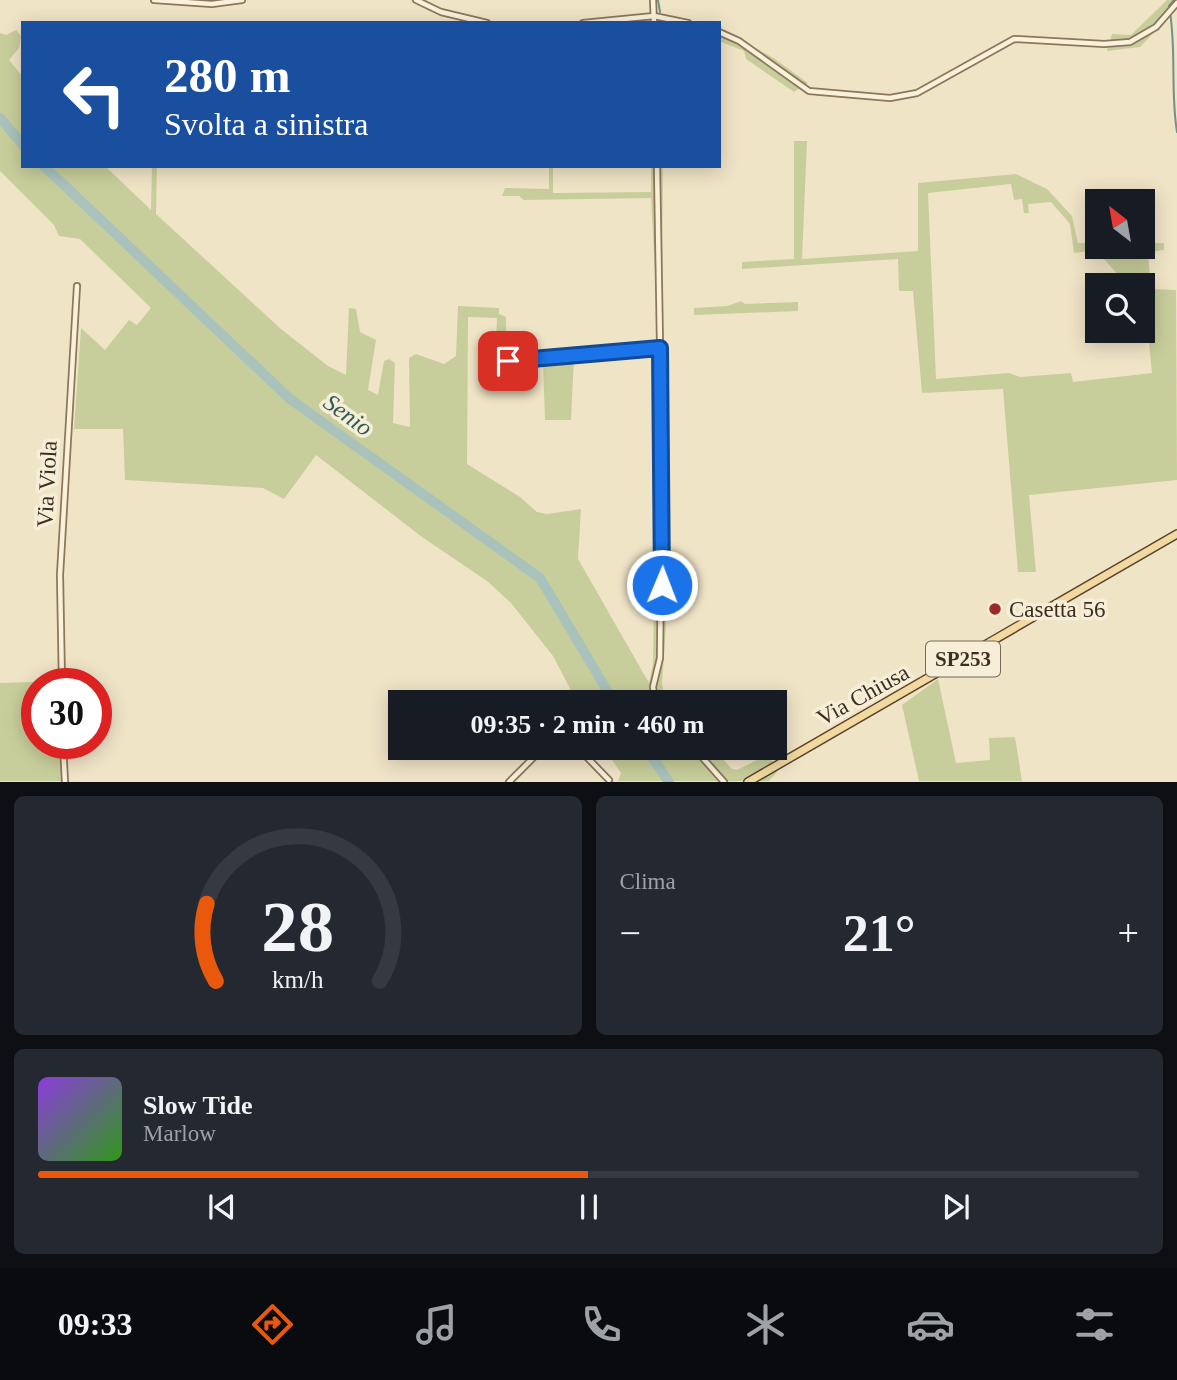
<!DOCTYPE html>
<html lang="it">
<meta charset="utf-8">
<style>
:root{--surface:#171b24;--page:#242831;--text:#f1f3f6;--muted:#9ea1a6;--line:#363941;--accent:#ea580c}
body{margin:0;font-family:Georgia,serif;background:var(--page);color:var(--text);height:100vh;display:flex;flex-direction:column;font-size:26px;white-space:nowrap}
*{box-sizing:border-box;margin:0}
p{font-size:23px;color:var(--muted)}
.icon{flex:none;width:38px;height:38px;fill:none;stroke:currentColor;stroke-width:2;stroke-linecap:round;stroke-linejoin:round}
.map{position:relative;height:782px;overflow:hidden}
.sheet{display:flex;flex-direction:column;gap:14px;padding:14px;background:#0d0f14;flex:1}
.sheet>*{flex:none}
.hud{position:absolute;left:21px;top:21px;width:700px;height:147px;border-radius:0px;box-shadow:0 4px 18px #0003;background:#1a4fa0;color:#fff;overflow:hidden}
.needle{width:46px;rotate:329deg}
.tools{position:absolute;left:1085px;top:189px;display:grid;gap:14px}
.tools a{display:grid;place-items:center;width:70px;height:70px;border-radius:0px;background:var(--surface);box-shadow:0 4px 18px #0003;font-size:35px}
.speed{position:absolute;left:21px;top:668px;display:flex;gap:14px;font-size:35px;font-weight:700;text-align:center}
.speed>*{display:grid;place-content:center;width:91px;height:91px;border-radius:50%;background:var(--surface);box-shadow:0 4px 18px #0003;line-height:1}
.speed .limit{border:10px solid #d22;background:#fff;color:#111}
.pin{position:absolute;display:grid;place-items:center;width:60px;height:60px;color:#fff;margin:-30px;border-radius:14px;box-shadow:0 4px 10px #0006}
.me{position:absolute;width:77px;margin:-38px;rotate:1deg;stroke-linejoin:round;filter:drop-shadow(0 0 5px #0008)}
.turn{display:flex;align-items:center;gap:24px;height:147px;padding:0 28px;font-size:32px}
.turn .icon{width:91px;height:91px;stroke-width:2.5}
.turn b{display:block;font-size:49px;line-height:60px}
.big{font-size:52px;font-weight:600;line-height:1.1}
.sheet .widget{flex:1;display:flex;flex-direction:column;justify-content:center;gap:10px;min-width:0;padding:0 24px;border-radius:10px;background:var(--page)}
.sheet .dial{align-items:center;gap:0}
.dial svg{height:182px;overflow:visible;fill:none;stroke:var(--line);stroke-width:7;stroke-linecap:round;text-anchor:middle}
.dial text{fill:var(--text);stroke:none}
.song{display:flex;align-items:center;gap:21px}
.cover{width:84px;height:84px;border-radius:10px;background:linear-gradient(135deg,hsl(270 70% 55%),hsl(110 70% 35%))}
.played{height:7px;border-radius:4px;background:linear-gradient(90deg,var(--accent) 50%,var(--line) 50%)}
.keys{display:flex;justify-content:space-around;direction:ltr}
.heat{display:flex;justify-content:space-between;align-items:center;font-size:38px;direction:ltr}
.sheet .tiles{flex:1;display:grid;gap:14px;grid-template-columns:1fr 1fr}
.widget:last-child{grid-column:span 2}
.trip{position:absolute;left:388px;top:690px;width:399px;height:70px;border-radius:0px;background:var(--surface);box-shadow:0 4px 18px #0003;font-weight:600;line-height:70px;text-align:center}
.tabs{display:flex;height:112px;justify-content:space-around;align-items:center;background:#090b0e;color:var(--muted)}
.tabs .icon{width:49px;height:49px}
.tabs .on{color:var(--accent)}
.tabs b{font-size:32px;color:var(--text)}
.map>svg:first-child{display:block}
.green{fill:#c8ce9b;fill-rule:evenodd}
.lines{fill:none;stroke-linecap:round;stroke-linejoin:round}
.stream{stroke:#6f928a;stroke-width:2}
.river{stroke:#a9c3bc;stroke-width:10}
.minor-casing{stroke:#8c765c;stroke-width:8}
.primary-casing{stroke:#5a4430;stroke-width:10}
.minor{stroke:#faf1db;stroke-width:4.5}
.primary{stroke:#f2d9a0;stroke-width:7}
.route-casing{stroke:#114b97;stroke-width:18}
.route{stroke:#1a73e8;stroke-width:12}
.poi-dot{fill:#9d2a2b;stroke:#f7eed7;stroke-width:2.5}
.labels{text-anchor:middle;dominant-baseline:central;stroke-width:7;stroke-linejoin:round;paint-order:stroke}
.shield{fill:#f7eed7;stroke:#746857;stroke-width:2}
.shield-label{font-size:21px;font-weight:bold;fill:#3c2e20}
.street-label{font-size:23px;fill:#3c2e20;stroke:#f7eed7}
.poi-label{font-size:23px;fill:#3c2e20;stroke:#f7eed7;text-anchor:start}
.water-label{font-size:24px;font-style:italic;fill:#2f5c59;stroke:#f7eed7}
</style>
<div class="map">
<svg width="1177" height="782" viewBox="0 0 1177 782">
<rect width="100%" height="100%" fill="#f0e4c7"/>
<g class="green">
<path d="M1167,0H1177V8L1140,47L1107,51L1112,34L1131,35Z"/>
<path d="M719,27L775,59L808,83L794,92L746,59L744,51L719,41Z"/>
<path d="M16,30L21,36L19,48L9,60L23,77V166H105L151,210L152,166H157L156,214L281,329L328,366L346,375L349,308L356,309L360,332L376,340L368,390L378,395L384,361L389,359L395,363L393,423L410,427L409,358L416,354L444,364L456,356L458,306L499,308V314L506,317L507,358L583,351V357L574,358L571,420H545L543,364L501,367L500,364H495L497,318L468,317L467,464L520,497L537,512L547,514L581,509L578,559L649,683L653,663L655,511H666V626L662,683L665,702H577L553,656L511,603L487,581L422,537L316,455L284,499L263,488L125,480L123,429H74L81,328L105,350L129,320L137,325L151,308L80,239L59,236L54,225L0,171V33L6,35Z"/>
<path d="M794,141H807L802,259L918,251V183L1016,174L1047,189L1072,216L1078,243H1097V247H1143V243H1164V250L1148,252L1151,289L1176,290L1177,480L1029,495L1036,572H1018L1003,389L922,393L913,291H899L898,259L742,269V262L794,259ZM1011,184L1014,200L1022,199L1024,213H1029L1028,204L1051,202L1070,224L1074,253L1096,250L1127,285H1143L1152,373L1073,382L1071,373L1020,377L1009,373L936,379L928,193Z"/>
<path d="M549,166H553V193L651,192V166H663L662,275L655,273L651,198L524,200L519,196H502L505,188L549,189Z"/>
<path d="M741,301L745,304L798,302V311L694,315V308L728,306Z"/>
<path d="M653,353L666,354L668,434L658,440Z"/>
<path d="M938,679L956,763L990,760L989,738L1015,737L1022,781H919L902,705Z"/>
<path d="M58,681V684H37V744H60L61,781H0V683Z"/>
<path d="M603,747H712L732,769L737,770L769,754L777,772L769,781H618L621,773Z"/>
</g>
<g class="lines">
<g class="stream">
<path d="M658,0L660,12"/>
<path d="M1174,0L1169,6C1177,47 1170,90 1177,132"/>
</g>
<g class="river">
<path d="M0,118L23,145"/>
<path d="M44,166L290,399L540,578L614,702"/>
<path d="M645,747L669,782"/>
</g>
<defs>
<g id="minor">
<path d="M154,0L212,4L242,0"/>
<path d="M416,0L441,12L487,23"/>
<path d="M653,0L654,23"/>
<path d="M583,23L654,16L688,23"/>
<path d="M719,32L739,41L809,91L890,98L917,93L1014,39L1104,44L1130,42L1156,27L1177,3"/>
<path d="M508,361L660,348"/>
<path d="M62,684L60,575L77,286"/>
<path d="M655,702L653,687L660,658L662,464L657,166"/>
<path d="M63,744L65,782"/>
<path d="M577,747L609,780"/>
<path d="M693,747L724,782"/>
<path d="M509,782L544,747"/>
</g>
<path id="primary" d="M748,782L1177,534"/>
</defs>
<use href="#minor" class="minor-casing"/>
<use href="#primary" class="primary-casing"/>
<use href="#minor" class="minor"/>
<use href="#primary" class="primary"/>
</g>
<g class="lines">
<defs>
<path id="route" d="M508,361L660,348L662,585"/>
</defs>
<use href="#route" class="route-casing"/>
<use href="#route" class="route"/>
</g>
<circle class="poi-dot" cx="995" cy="609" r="7"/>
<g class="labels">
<rect class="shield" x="926" y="641.5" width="74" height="35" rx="5"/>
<g class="shield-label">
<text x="963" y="659">SP253</text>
</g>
<g class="street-label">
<text transform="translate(47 484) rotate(-87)">Via Viola</text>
<text transform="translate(863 695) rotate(-29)">Via Chiusa</text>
</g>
<g class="poi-label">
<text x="1009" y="609">Casetta 56</text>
</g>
<g class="water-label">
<text transform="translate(348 415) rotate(36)">Senio</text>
</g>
</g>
</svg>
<div class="tools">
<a><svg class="needle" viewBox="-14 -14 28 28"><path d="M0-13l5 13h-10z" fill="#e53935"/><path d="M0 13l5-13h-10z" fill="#9ea1a6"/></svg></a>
<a><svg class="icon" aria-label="search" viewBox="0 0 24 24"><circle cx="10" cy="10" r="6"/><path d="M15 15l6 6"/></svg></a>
</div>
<div class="speed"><div class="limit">30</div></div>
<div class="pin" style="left:508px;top:361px;background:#d93025"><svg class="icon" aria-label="arrive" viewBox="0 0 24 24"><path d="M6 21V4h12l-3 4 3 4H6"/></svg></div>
<svg class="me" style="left:662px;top:585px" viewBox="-20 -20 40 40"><circle r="17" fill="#1a73e8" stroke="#fff" stroke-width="3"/><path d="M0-11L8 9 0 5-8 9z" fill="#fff"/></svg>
<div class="trip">09:35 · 2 min · 460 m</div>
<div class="hud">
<div class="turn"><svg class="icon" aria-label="left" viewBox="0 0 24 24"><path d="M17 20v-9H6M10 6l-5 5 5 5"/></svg><div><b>280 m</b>Svolta a sinistra</div></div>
</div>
</div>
<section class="sheet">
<div class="tiles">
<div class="widget dial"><svg viewBox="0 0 100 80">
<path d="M14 69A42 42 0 1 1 86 69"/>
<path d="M14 69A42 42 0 0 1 10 35" stroke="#ea580c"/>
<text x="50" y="56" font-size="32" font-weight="700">28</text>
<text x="50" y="72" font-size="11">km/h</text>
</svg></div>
<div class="widget"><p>Clima</p>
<div class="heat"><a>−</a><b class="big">21°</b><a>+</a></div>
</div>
<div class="widget">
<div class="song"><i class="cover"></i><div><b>Slow Tide</b><p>Marlow</p></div></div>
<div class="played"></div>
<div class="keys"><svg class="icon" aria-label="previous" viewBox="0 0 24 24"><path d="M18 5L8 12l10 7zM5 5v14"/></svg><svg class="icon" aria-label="pause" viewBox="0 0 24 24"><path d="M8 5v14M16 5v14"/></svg><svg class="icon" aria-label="next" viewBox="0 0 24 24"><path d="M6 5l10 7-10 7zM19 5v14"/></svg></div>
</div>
</div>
</section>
<nav class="tabs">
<b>09:33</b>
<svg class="icon on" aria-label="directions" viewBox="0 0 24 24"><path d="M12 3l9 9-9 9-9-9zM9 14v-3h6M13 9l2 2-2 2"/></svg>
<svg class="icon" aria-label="music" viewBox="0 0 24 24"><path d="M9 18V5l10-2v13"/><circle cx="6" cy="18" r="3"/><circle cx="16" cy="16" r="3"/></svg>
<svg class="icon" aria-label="phone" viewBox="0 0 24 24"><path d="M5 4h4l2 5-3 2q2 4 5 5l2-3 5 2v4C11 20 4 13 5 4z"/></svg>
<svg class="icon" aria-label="climate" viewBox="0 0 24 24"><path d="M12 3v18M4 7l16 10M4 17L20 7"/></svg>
<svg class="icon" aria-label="car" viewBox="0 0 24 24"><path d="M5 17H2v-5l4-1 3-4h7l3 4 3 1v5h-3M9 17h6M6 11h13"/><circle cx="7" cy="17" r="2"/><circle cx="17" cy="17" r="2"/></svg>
<svg class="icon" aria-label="filters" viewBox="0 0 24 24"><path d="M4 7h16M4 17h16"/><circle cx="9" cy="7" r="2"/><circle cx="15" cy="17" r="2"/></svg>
</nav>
